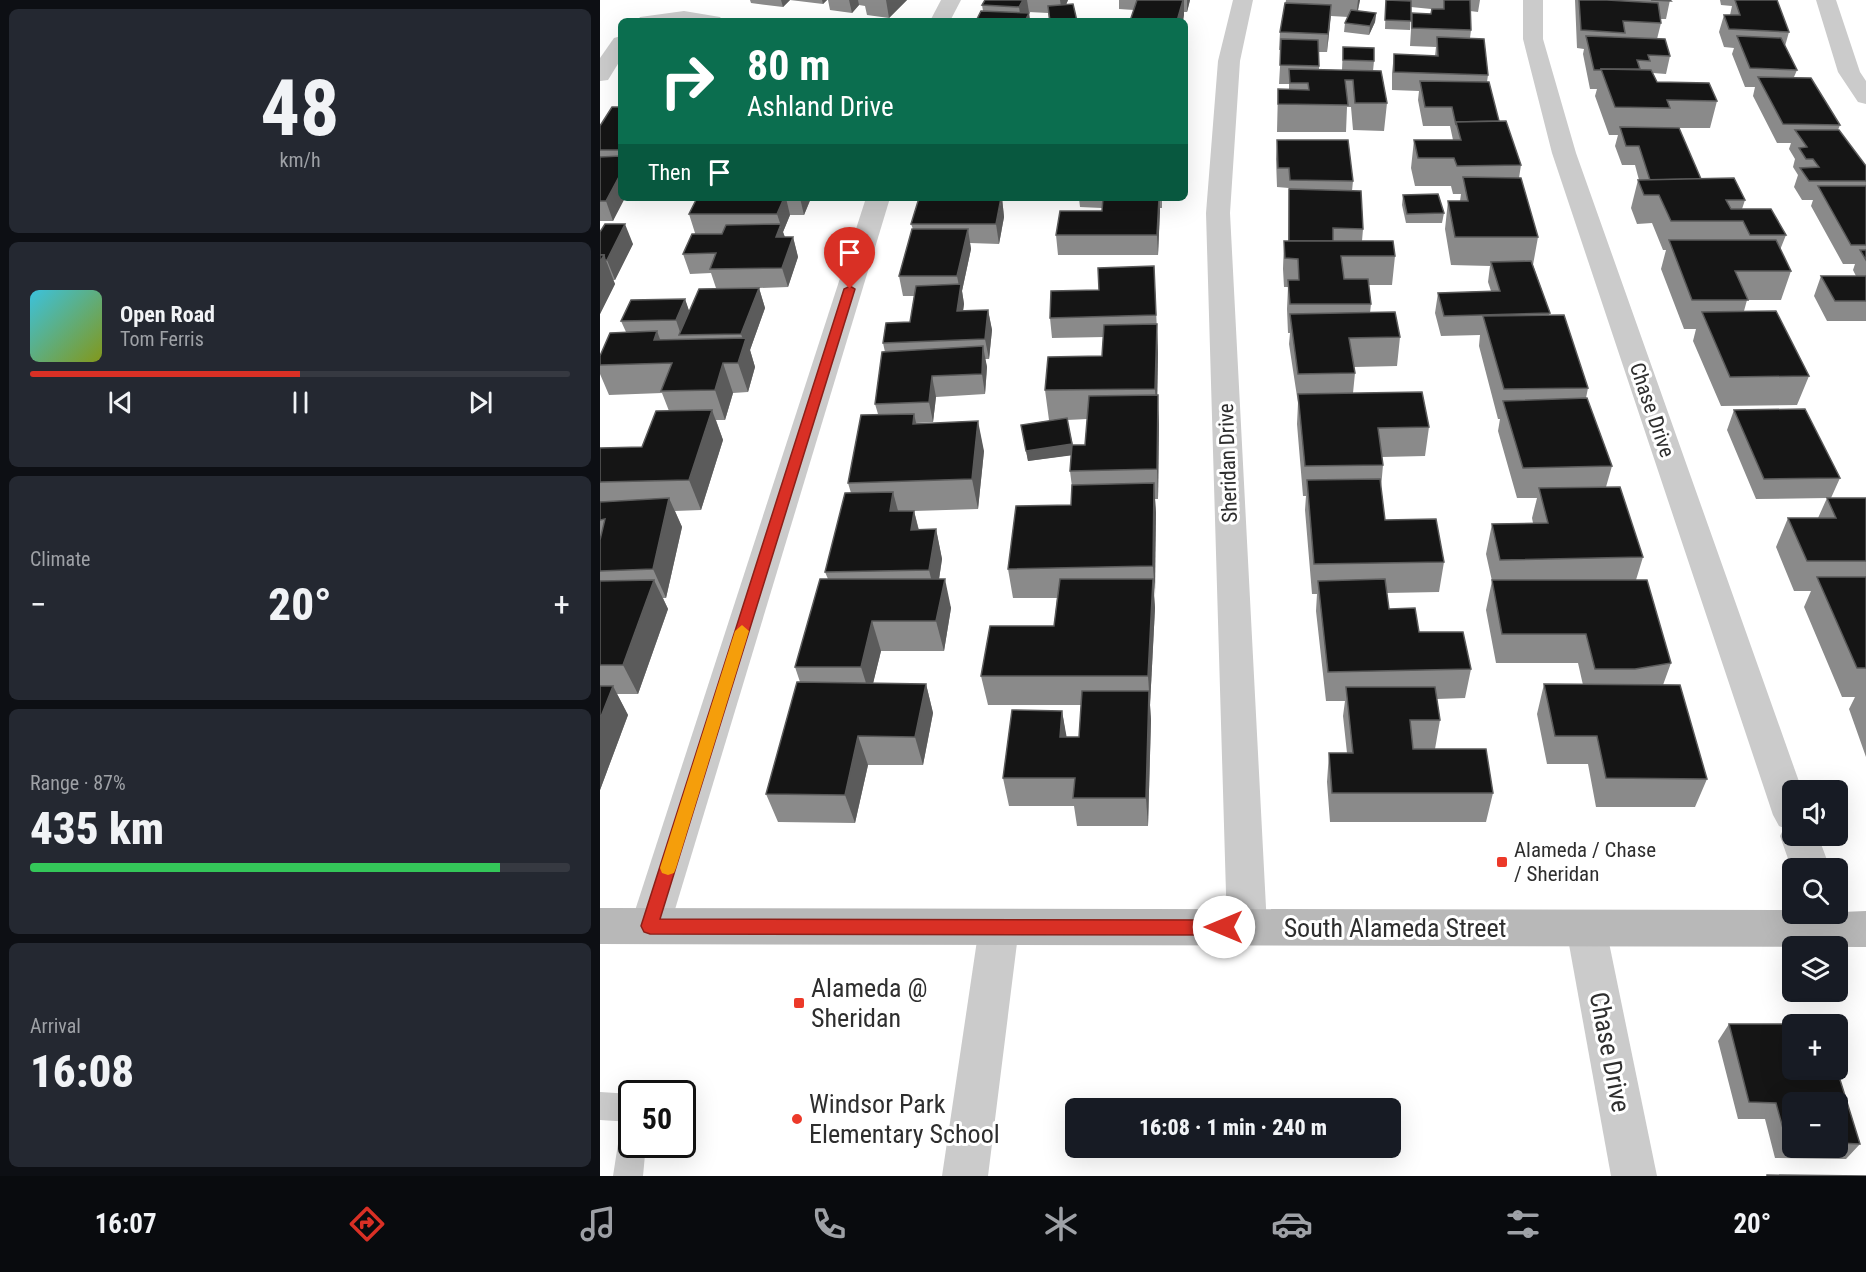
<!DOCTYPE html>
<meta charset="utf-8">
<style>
:root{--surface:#171b24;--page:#242831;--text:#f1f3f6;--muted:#9ea1a6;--line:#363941;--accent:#d93025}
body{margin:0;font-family:"Roboto Condensed",sans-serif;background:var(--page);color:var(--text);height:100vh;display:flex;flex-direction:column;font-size:22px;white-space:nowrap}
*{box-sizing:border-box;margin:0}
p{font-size:20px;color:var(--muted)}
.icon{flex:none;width:33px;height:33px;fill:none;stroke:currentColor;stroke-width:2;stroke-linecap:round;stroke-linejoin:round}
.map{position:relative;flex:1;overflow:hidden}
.side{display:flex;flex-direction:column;gap:9px;padding:9px;background:#0d0f14;width:600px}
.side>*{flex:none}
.banner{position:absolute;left:18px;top:18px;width:570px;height:183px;border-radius:9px;box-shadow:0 6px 24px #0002;background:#0b6e4f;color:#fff;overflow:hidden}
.tools{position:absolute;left:1182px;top:780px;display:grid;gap:12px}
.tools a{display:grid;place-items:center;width:66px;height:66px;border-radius:9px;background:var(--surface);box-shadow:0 6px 24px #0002;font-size:30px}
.speed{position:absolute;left:18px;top:1080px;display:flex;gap:12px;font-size:30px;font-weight:700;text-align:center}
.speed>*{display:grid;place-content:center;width:78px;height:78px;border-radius:50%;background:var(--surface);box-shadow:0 6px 24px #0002;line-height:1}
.speed .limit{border:3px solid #111;border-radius:9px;background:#fff;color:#111}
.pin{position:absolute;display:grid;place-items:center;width:51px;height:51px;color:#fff;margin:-62px -26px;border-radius:50% 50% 50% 0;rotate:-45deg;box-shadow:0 0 6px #0007}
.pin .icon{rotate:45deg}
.me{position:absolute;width:66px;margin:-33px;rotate:270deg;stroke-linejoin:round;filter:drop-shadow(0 0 4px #0008)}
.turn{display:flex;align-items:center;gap:21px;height:126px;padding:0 30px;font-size:27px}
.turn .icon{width:78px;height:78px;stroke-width:2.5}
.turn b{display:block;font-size:42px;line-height:51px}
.then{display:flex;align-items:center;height:57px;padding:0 30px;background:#0003;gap:12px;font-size:22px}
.big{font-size:45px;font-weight:800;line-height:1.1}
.side .widget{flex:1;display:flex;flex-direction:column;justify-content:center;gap:9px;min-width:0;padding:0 21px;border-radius:9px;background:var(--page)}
.side .dial{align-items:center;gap:0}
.dial b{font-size:78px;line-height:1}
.song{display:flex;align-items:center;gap:18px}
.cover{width:72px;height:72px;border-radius:9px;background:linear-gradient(135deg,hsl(190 70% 55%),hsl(70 70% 35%))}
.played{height:6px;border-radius:3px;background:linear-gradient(90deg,var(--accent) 50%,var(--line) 50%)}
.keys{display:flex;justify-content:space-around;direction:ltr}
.heat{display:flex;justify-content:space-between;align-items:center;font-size:33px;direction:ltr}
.charge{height:9px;border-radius:4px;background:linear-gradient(90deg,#34c759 87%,var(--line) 0)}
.trip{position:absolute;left:465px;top:1098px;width:336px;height:60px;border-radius:9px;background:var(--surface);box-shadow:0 6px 24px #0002;font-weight:800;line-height:60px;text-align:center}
.tabs{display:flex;height:96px;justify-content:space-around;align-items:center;background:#090b0e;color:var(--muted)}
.tabs .icon{width:42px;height:42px}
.tabs .current{color:var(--accent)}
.tabs b{font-size:27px;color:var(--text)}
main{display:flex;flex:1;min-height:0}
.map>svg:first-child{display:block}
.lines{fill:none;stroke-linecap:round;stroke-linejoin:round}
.service{fill:#cbcbcb;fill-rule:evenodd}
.minor{fill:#cbcbcb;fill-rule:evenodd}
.secondary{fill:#b8b8b8;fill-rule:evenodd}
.wall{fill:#8a8a8a;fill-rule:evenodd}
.shaded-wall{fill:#5b5b5b}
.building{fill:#151515;stroke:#5b5b5b;stroke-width:1.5}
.route{fill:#d93025;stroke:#8d1f18;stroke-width:1.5}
.slow{fill:#f59e0b}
.poi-dot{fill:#ec3929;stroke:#fff;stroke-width:2}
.labels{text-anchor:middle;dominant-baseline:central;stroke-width:6;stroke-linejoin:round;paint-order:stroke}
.street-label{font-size:21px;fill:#2e2e2e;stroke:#fff}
.poi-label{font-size:21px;fill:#2e2e2e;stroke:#fff;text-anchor:start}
.near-street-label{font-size:26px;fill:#2e2e2e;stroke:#fff}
.near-poi-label{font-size:26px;fill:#2e2e2e;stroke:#fff;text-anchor:start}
</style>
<main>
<section class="side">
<div class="widget dial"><b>48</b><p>km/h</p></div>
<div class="widget">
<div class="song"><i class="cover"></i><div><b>Open Road</b><p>Tom Ferris</p></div></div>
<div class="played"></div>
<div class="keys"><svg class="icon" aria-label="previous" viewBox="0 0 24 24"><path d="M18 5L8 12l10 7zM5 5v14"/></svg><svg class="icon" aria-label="pause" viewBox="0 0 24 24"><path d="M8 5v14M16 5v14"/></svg><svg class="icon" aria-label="next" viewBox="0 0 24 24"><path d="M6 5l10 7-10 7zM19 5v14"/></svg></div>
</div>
<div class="widget"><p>Climate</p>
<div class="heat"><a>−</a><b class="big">20°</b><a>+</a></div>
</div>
<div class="widget"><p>Range · 87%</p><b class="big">435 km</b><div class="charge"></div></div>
<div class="widget"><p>Arrival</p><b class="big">16:08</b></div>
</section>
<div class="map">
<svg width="1266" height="1176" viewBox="0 0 1266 1176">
<rect width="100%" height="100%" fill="#fff"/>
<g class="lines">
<g class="service">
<path d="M0,1092L32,1094V1122L0,1120Z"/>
<path d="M32,1130V1144H46L43,1176H13L18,1144L22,1134Z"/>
</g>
<g class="minor">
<path d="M341,0H361L350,21H330Z"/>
<path d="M633,0H653L640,61L630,213L667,927L661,940L647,945L633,940L627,927L606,213L618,61Z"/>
<path d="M923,0H943V39L976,153L1202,790H1192V836H1218L1230,868H1192V870L1180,836L1184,828L1179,826L1173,815L952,153L923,39Z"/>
<path d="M1216,0H1236L1260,72L1266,81V104L1258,102L1238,72Z"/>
<path d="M84,11L120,17L123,21H37L40,17Z"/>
<path d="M21,36V59L8,80L0,81V58L14,38Z"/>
<path d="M266,198H290L70,926L64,939L50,944L36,939L30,926Z"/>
<path d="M399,909L413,914L419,927L388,1176H342L379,927L385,914Z"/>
<path d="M986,910L1000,915L1006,928L1057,1176H1011L966,928L972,915Z"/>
</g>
<path class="secondary" d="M0,908L1192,910V914L1266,911V947L0,944Z"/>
</g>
<g class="wall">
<path d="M150,0H227L223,4L190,0L183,7L151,3Z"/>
<path d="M228,0H307L289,18L267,15L265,6L259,5L252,13L230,10Z"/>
<path d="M385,0H468L466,5L477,21H449L448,13L429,12L428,13H429L430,21H376L383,11L382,5Z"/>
<path d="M519,0H590L587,12H584L583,21H530L534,10L519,9Z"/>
<path d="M686,0H760L758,11L776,13L775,22L769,35L744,32L745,23L748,17L731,16L727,52H719V70L781,71L787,103L784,131L753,130L751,107H747L746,132H677L678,89L689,90V84H679L681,50H679L680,32Z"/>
<path d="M786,0H880L878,12L870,11L871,30L870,38L888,75L887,82L899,121L921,165L919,178L938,237L933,265L950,313L949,315L988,388L986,398L1012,466L1006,487L1043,557L1036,580L1071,663L1063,685L1107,779L1095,807H996L988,764H947L937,714L944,684L983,685L978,663H896L886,610L892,581L886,554L892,524L933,523L932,518L937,498H917L898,431L900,419H898L879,346L880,335L841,336L835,313L838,293L891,291L888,282L890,266L851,265L845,229L848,201H860L861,194H853L851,186H815L811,168L814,140H853L850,126H823L818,100L819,91L792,90V73L794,54L835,56L836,47L810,46L812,13L831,14V9L811,7L810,30L785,29Z"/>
<path d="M975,0H1070L1066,19H1060L1061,23L1057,39L1070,56L1066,74L1053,73L1057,82L1117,101L1110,128H1065L1101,179L1145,200L1142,209L1186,235L1180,250L1191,271L1181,300H1147L1144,311L1209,376L1197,405L1121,406L1093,341L1096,329H1084L1061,269L1066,250H1063L1052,223L1037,224L1031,208L1038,180H1039L1035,165H1022L1015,146L1018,135H1009L995,96L997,89H990L983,54L984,49L977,48Z"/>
<path d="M1120,0H1177L1189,32L1185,46L1197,70L1194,77L1240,125L1238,130L1266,166V321H1227L1214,296L1221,276H1256L1253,270L1255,264H1243L1211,206L1213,200H1202L1194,187L1198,175L1193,167L1195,159L1189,149L1191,143H1177L1153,96L1155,87H1145L1132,54L1134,48L1124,47L1119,32L1124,15H1130L1132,6L1121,5Z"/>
<path d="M743,47L774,61L773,71L742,70Z"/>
<path d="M21,107V198L13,221H0V126Z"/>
<path d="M677,140L753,181L752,191L763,229L762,241L795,256L792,285H768L771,304L770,313L800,337L797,366L754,367L755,373L753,393L829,427L825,456L782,457L783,465L781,488L785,520L844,562L839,592L786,593L789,609L819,632L871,669L865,698L837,699L840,720L835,749L893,793L886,822H730L727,782L729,753H747L743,716L745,701H726L716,611L717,594H712L705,510L706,496H703L697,424L698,403L689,344L690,333H688L687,309L688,287H684L683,269L684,241H688L689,188L677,187L676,159Z"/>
<path d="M803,195L844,213L842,223H806L802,205Z"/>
<path d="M97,198H211L204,215H190L183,232L185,237H193L198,257L188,287L159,288L165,308L150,350L155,367L148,392L133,393L125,420H116L123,440L101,510L75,511L82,527L66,598H63L68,609L38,694H17L28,715L0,790V448L42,447L69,411L62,393L9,395L0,374V356L26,332L21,321L85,299L89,312L116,288L111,273L90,274L83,254L95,233L89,214Z"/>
<path d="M402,198L404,217L399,244L370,243L371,249L362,291L364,304L363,311L388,310L392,330L389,359H385L387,367L385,394L336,397L333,422L316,423V424L384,451L378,509L314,511L319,530L336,529L342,559L339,579L351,608L344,651H281L273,683L326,684L333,713L323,765H268L255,823L178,822L166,794L200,682L195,667L228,579L225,572L251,493L248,483L278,414L275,404L285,352L283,343L310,322L314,296H303L299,276L313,229L311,224Z"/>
<path d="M479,198H562V208H560L558,255H458L456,235L502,211V208L480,207Z"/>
<path d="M0,232L33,244L15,280H13L15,284L0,314Z"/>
<path d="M554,266L558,353L557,395L559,425L558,499H555L556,513L554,596L555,608L550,705L551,720L548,826H477L474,806H409L403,778L462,711L466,737H479L481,705H388L381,676L454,626L457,598H413L408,569L471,505L472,487L470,471L471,455L428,461L423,435L455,420H449L445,390L502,356L504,337L452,338L450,318L499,290ZM487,419L485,445H473L467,420Z"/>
<path d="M1134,410L1240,478L1231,498H1266V757L1249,709L1255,697H1242L1204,607L1211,591H1194L1176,547L1188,518H1218L1227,498L1156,499L1127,430Z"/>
<path d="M1129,1024H1219H1192V1070H1237L1260,1144L1246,1159L1175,1158L1165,1119H1138L1118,1041ZM1192,1102H1238V1148H1192Z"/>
</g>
<g class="shaded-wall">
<path d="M181,0H190L183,7Z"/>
<path d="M222,0H227L223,4Z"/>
<path d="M249,0H258L259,5L252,13Z"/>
<path d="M286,0H307L289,18Z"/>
<path d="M423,0H427L429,12L424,21H421L419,7Z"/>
<path d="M460,0H468L462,14Z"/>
<path d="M583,0H584V15L583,21H577Z"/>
<path d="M587,0H590L587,12Z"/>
<path d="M758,0H760L756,18Z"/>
<path d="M731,5L730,23L727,52L728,34Z"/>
<path d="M429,13L430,21H425Z"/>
<path d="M776,13L775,22L769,35L770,26Z"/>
<path d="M21,173V198H25L13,221L6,201Z"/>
<path d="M184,198H186L190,215L183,232L187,244L176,237L181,226L177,214Z"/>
<path d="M200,198H211L204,215Z"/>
<path d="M402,198L404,217L399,244L396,224Z"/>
<path d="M559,198L560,211L558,255L557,235Z"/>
<path d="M25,224L33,244L15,280L7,260Z"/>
<path d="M368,229L371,249L362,291L364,304L360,331L357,311L360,291L357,276Z"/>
<path d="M193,237L198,257L188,287L182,268Z"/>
<path d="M4,255L15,284L0,314V262Z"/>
<path d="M159,288L165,308L150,350L155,367L148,392L138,363L144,342L141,334Z"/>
<path d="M85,299L92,319L81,335L76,320Z"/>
<path d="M388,310L392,330L389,359L385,339Z"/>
<path d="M557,324L558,353L557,418L555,389Z"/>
<path d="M57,331L68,361L54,340Z"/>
<path d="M383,346L387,367L385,394L382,374Z"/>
<path d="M123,363L133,393L125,420L115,390Z"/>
<path d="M332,376L336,397L333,422L329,402Z"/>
<path d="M558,395L559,425L558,499L557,469Z"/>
<path d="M112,410L123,440L101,510L89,480Z"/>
<path d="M314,414L321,444L313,424Z"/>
<path d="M378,421L384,451L378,509L372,479Z"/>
<path d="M472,444L474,455L428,461L426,451Z"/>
<path d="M554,483L556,513L555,596L553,566Z"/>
<path d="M293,492L301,522L290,511Z"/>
<path d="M69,498L82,527L66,598L53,569Z"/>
<path d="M314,511L321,540L311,530Z"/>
<path d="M336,529L342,559L336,599L329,570Z"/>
<path d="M345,579L351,608L344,651L336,621Z"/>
<path d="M553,579L555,608L550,705L548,676Z"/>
<path d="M54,580L68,609L38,694L23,665Z"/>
<path d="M272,621L281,651L270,696L261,667Z"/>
<path d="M326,684L333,713L323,765L315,737Z"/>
<path d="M13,686L28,715L0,790V719Z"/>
<path d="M549,691L551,720L548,826L546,798Z"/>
<path d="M462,711L467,739L460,737Z"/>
<path d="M258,736L268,765L255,823L245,795Z"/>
</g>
<g class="building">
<path d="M385,0H423L419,7L382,5Z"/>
<path d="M537,0H583L577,21H530Z"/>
<path d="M786,0L811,1V21L785,20Z"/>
<path d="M844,0H870L871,30L812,28V13L831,14L832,9H844Z"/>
<path d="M979,0H1007L1058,3L1061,23L1023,21L1025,33L981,30Z"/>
<path d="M1051,0H1070L1071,1Z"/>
<path d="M1135,0H1177L1189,32L1129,29L1124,15H1140Z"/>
<path d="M685,3L731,5L728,34L680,32Z"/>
<path d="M473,4L477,21H450L448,6Z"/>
<path d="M751,10L776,13L770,26L745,23Z"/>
<path d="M381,11L429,13L425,21H376Z"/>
<path d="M986,36L1065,39L1070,56L1048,55L1050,61L1037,60L1040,69H1001V70H994Z"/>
<path d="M1137,36L1181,38L1197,70L1150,68Z"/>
<path d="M837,37L884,39L888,75L794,72V54L838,56Z"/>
<path d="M681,39L718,40L719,66L680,65Z"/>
<path d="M743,47L774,48V61L743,60Z"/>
<path d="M689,69L781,71L787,103H755L753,80H745L748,105L678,104V89L709,90L708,83H690Z"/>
<path d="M1001,69L1051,70L1057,82L1109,83L1117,101L1067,100L1070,108L1015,107Z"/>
<path d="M1158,77L1211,78L1240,125L1183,124Z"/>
<path d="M820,81L889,82L899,121L856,122V125L852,107H825Z"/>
<path d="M12,107H21V150H0V126Z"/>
<path d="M906,121L921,165L857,166L854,158H818L814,140H861L856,122Z"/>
<path d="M1020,127L1079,128L1101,179L1050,180L1039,146H1026Z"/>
<path d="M1195,130H1239L1266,166V181H1209L1200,168L1219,167L1213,159H1206L1199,148L1207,147Z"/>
<path d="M677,140H748L753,181L690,180L689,168H678Z"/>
<path d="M21,156V173L6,201H0V157Z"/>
<path d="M863,177L921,178L938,237H855L848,201H868Z"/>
<path d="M1134,178L1145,200H1126L1131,209H1171L1186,235H1150L1143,221H1071L1059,195H1044L1038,180Z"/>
<path d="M1218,186H1266V245H1251Z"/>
<path d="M689,189L761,191L763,229L733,228V241H689Z"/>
<path d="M838,194L844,213L807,214L803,195Z"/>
<path d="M97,198H184L177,214H89Z"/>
<path d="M319,198H401L396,224H311Z"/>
<path d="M503,198H559L557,235H456L460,211H502Z"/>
<path d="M5,224H25L7,260H5L4,255H0V232Z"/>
<path d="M181,224L176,237H193L182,268L110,269L116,253L83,254L92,234H122L126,225Z"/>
<path d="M312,229H368L357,276H299Z"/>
<path d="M1069,240H1176L1191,271H1135L1148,300H1092Z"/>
<path d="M684,241H793L795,256H741L744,279H768L771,304H690L688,280H699L698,259L685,258Z"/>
<path d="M1260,250H1266V260Z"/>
<path d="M0,255H4L0,262Z"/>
<path d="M931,261L950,313L844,316L838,293L900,291L891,262Z"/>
<path d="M554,266L556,315L450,318L451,291L499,290L498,268Z"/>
<path d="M1221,276H1266V301H1235Z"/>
<path d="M361,284L357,311L388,310L385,339L283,343L286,323L310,322L316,286Z"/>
<path d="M159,288L141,334L79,335L99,289Z"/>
<path d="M85,299L76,320L21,321L31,300Z"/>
<path d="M1176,311L1209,376L1130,377L1102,312Z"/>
<path d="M795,312L800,337L749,338L755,373L698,374L690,314Z"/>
<path d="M964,315L988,388L904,389L883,316Z"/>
<path d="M557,324L555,389L445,390L448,357L502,356L504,325Z"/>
<path d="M57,331L54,340L146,338L138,363H123L115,390L61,391L72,363L0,365V356L10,333Z"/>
<path d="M383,346L382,374L332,376L329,402L275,404L282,352Z"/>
<path d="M822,392L829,427L778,428L783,465L705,466L698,394Z"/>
<path d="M558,395L557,469L470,471L472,445H485L489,396Z"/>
<path d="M987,398L1012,466L923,468L903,401Z"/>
<path d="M1205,409L1240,478L1164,479L1134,410Z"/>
<path d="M112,410L89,480L0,482V448L42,447L56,411Z"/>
<path d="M314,414L313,424L378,421L372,479L248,483L261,415Z"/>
<path d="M467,418L472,444L426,451L421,425Z"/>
<path d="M780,479L785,520L836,519L844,562L714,564L707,480Z"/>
<path d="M554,483L553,566L408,569L416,506L471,505L472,485Z"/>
<path d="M1020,487L1043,557L900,560L892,524L948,523L939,488Z"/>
<path d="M293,492L290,511H314L311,530L336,529L329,570L225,572L245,493Z"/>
<path d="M69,498L53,569L0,571V540L5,519L0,520V502Z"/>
<path d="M1227,498H1266V561H1207L1188,518H1236Z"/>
<path d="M1217,577H1266V668H1257Z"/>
<path d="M220,579H345L336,621H272L261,667H195Z"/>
<path d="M460,579H553L548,676H381L390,626H454Z"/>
<path d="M785,579L789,609L815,608L819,632H863L871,669L728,672L718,581Z"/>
<path d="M54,580L23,665H0V581Z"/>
<path d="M892,580H1047L1071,663L1035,669H995L986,634H902Z"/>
<path d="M197,682L326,684L315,737L258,736L245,795L166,794Z"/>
<path d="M944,684L1080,685L1107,779L1006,778L997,736H955Z"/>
<path d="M0,686H13L0,719Z"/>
<path d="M746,687H835L840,720H810L813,749H886L893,793H732L729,753H753Z"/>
<path d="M482,691H549L546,798H473L475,778H403L412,710L462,711L460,737H479Z"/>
<path d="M1129,1024H1219H1192V1070H1237L1260,1144L1238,1143V1102H1192V1143H1187L1176,1103L1149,1102Z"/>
<path d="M1167,1175L1266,1176H1167Z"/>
</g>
<path class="route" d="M250,286L255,289L60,919L624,920L630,922L633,927L630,933L624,935L50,934L44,932L41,926L244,289Z"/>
<path class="slow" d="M142,625L149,631L76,868L74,873L68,875L62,873L60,868L135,631Z"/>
<g class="poi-dot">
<rect x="896" y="856" width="12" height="12" rx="3"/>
<rect x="193" y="997" width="12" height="12" rx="3"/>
<circle cx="197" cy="1119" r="6"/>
</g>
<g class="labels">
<g class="street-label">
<text transform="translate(1052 410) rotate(71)">Chase Drive</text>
<text transform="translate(628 463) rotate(-92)">Sheridan Drive</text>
</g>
<g class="poi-label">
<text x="914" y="850">Alameda / Chase<tspan x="914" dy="24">/ Sheridan</tspan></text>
</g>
<g class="near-street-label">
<text x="795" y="928">South Alameda Street</text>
<text transform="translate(1010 1052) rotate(79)">Chase Drive</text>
</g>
<g class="near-poi-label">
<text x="211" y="988">Alameda @<tspan x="211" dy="30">Sheridan</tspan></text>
<text x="209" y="1104">Windsor Park<tspan x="209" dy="30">Elementary School</tspan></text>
</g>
</g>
</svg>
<div class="tools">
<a><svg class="icon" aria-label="sound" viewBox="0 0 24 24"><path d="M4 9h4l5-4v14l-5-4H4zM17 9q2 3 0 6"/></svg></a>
<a><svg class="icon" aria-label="search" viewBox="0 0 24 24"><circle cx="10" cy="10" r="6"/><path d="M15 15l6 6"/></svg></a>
<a><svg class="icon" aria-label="layers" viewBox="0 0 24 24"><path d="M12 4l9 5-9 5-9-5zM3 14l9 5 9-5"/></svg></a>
<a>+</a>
<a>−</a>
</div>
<div class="speed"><div class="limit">50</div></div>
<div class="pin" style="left:250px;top:289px;background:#d93025"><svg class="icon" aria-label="arrive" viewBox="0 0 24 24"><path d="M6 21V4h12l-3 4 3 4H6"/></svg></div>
<svg class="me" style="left:624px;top:927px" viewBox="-20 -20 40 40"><circle r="19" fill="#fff"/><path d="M0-13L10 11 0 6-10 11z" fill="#d93025"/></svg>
<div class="trip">16:08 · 1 min · 240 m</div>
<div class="banner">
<div class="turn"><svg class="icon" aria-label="right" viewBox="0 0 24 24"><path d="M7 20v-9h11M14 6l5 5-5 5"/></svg><div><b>80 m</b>Ashland Drive</div></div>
<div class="then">Then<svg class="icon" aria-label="arrive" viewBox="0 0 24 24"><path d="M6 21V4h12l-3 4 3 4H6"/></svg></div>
</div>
</div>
</main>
<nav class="tabs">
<b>16:07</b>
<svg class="icon current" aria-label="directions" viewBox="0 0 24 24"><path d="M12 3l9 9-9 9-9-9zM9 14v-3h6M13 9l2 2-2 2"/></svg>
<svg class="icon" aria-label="music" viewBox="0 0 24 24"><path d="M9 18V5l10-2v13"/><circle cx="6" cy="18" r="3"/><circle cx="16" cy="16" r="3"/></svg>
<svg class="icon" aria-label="phone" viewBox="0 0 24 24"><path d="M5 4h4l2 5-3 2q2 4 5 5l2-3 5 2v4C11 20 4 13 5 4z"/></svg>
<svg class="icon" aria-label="climate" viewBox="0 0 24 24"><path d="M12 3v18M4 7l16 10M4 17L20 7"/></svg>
<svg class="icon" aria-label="car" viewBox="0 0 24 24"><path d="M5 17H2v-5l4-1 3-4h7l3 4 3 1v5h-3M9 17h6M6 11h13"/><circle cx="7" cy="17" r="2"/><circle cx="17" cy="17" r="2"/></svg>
<svg class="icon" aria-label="filters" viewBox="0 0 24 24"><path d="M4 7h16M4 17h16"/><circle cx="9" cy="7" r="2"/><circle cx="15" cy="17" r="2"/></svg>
<b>20°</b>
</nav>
